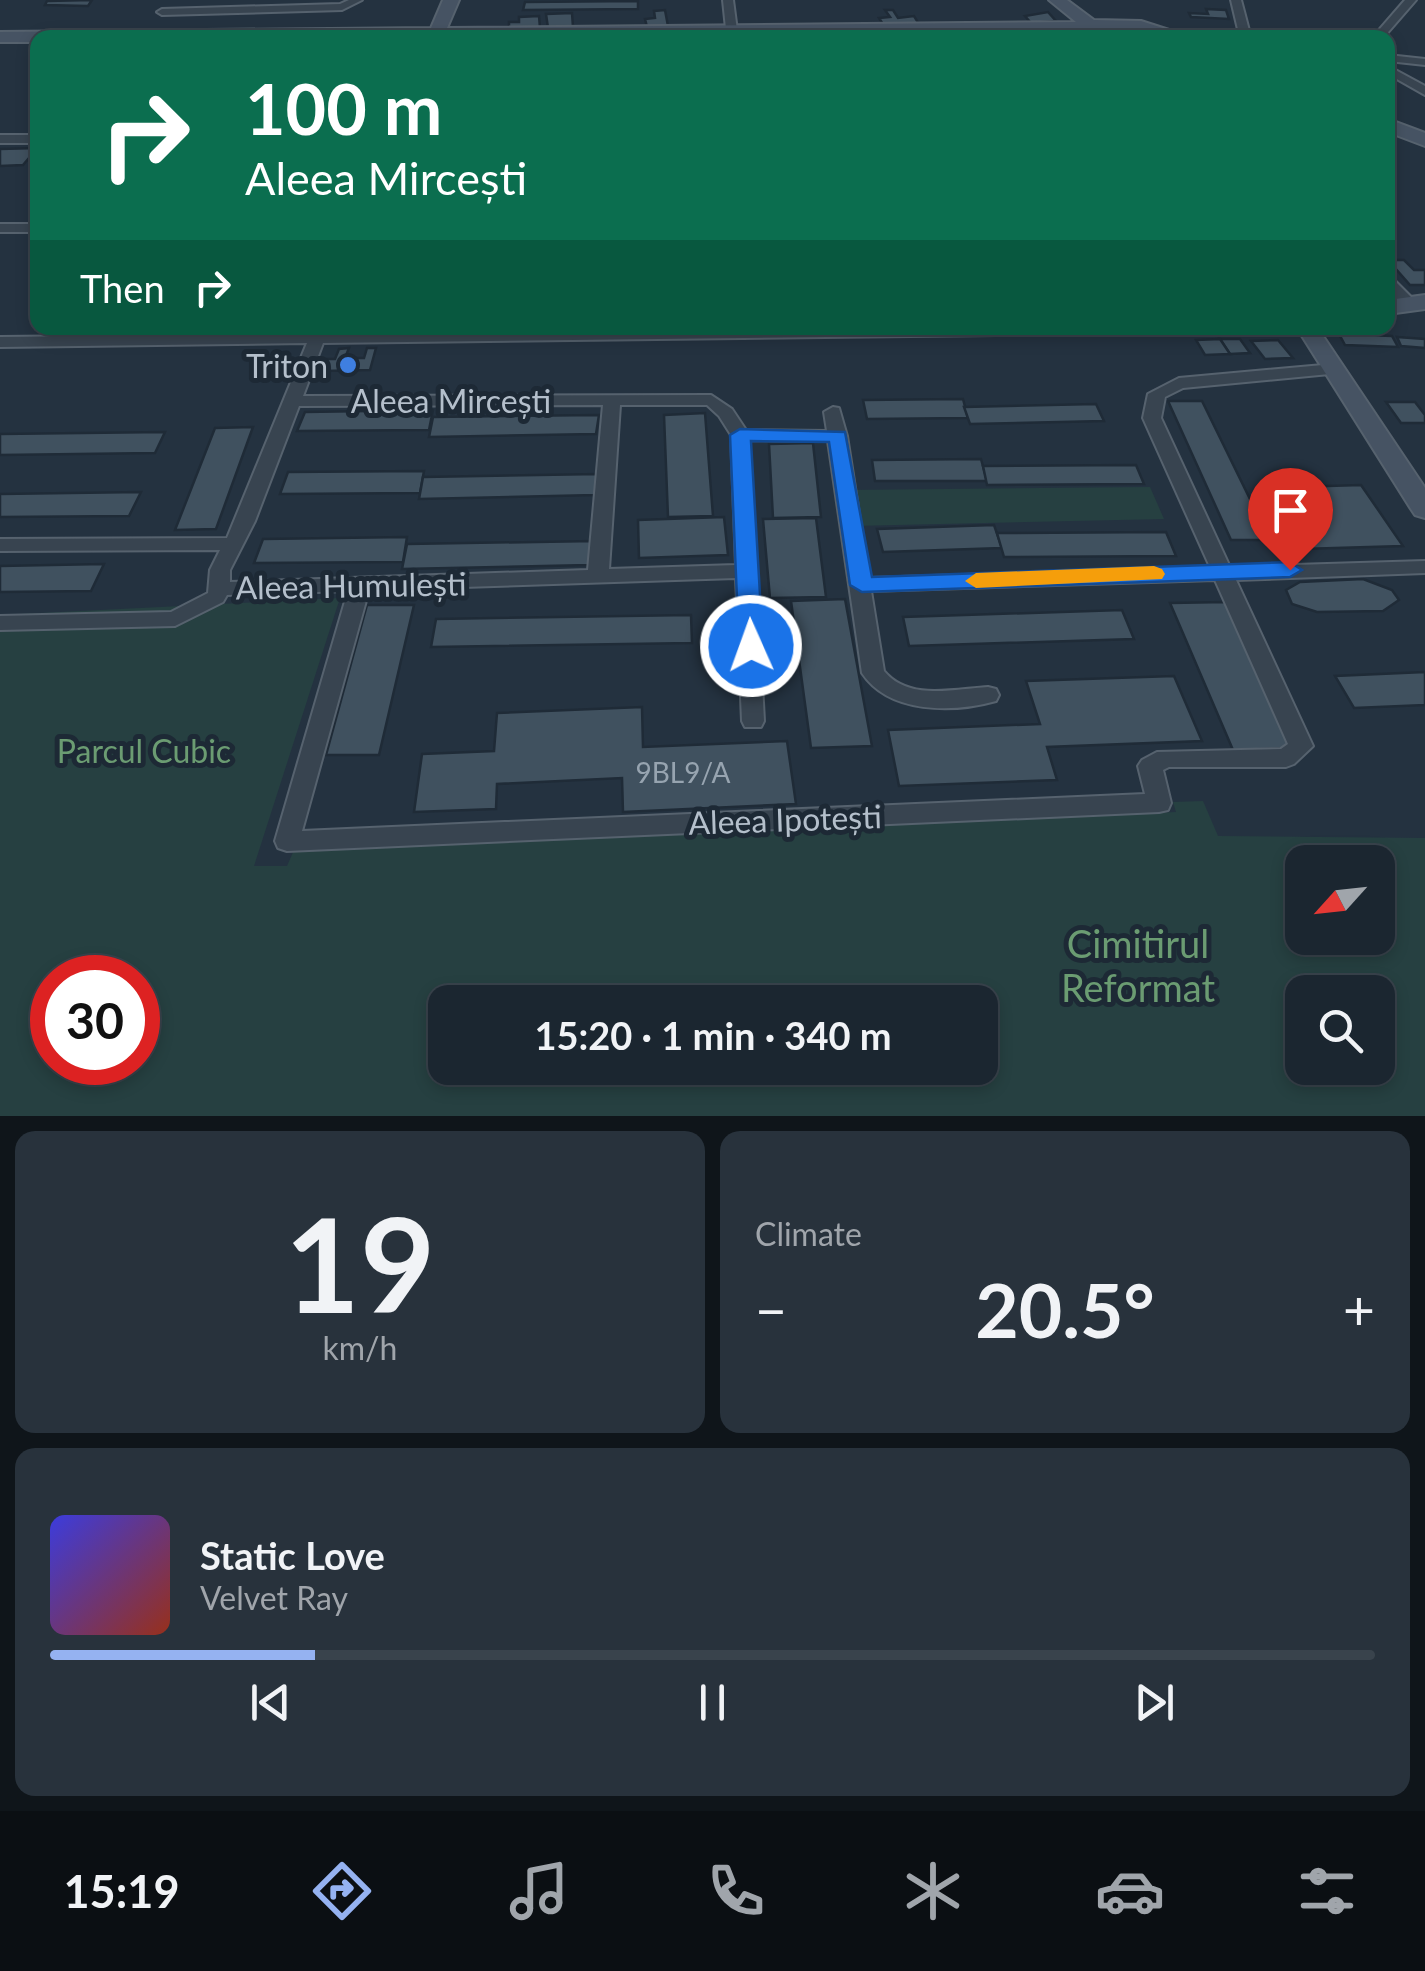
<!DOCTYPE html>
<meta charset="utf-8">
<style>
:root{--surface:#1b2630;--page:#28323c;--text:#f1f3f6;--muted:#a0a5ab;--line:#39434c;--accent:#95b2f1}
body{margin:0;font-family:Lato,sans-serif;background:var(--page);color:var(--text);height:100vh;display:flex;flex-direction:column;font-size:38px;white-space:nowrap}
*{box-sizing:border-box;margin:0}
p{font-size:32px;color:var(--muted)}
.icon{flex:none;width:55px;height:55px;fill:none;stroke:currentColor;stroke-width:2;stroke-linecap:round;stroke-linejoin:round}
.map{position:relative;height:1116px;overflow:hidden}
.drawer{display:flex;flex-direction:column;gap:15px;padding:15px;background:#0f151a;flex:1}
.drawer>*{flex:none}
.top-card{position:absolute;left:30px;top:30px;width:1365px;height:305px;border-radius:20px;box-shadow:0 5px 15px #0003,0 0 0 2px var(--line);background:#0b6e4f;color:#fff;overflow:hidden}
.needle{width:65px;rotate:243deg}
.controls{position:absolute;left:1285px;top:845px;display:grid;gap:20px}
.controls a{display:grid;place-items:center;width:110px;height:110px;border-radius:20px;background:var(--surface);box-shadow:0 5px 15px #0003,0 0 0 2px var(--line);font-size:50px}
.speed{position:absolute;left:30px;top:955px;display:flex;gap:20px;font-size:50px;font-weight:700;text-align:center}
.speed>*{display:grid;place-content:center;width:130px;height:130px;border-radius:50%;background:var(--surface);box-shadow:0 5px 15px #0003,0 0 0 2px var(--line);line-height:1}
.speed .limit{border:15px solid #d22;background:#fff;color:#111}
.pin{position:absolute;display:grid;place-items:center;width:85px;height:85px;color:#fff;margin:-102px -42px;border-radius:50% 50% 50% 0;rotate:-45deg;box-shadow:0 0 10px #0007}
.pin .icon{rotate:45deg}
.me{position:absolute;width:110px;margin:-55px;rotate:358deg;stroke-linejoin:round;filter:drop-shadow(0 0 8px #0008)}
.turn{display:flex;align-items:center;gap:35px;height:210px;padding:0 50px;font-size:45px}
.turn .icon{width:130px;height:130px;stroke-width:2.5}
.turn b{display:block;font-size:70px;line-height:85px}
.then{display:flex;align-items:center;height:95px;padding:0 50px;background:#0003;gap:20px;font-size:38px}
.big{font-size:75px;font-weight:700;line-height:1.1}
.drawer .tile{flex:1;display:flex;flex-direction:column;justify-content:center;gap:15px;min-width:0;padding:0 35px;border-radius:20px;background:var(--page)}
.drawer .dial{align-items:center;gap:0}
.dial b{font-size:130px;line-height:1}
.song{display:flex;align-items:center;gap:30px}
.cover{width:120px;height:120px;border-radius:15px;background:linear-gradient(135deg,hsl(240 70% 55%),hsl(10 70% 35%))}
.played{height:10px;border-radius:5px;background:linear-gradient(90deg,var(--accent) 20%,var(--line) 20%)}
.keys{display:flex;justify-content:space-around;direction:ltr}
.heat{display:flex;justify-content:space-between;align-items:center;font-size:55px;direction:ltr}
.drawer .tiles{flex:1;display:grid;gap:15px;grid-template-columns:1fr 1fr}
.tile:last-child{grid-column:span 2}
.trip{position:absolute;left:428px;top:985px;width:570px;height:100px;border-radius:20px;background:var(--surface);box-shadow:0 5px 15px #0003,0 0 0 2px var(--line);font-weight:700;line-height:100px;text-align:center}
.tab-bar{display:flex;height:160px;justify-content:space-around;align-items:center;background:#0b0f13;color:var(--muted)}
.tab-bar .icon{width:70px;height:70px}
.tab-bar .selected{color:var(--accent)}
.tab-bar b{font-size:45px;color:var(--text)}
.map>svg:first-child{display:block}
.green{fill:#264041;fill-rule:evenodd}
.building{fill:#40515f;stroke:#1f2b37;stroke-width:2.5}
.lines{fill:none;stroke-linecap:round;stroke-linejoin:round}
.street-casing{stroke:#56626e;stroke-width:4}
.secondary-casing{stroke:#56626e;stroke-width:4}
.street{fill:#384450;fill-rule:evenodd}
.secondary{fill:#465363;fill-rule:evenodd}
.route{fill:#1a73e8;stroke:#114b97;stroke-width:2.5}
.slow{fill:#f59e0b}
.shop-dot{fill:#3f7fe0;stroke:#1d2935;stroke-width:4}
.labels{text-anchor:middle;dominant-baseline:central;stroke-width:10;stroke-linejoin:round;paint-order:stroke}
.number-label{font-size:28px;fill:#97a4b0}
.poi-label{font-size:32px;fill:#b4bfcb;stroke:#1d2935;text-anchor:end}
.street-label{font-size:32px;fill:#b4bfcb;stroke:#1d2935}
.park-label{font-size:32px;fill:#6b9c72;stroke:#1d2935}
.near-park-label{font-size:38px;fill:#6b9c72;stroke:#1d2935}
</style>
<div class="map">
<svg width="1425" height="1116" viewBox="0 0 1425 1116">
<rect width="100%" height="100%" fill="#243240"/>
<g class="green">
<path d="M239,328H401L398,335L235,336Z"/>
<path d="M1150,487L1164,519L852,526L847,490Z"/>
<path d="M340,598L254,866H287L294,850L1176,812L1173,802L1203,801L1218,836L1425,838V1116H0V615ZM1302,862H1378V938H1302ZM52,978H138V1062H52ZM1302,992H1378V1068H1302ZM445,1002H980V1068H445Z"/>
</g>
<g class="building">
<path d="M92,0L88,6L45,5L47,1Z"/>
<path d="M638,1V9L523,10L525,2Z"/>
<path d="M1206,9L1226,10L1229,19L1191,17L1189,13L1208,14Z"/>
<path d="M665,10L668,26L647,27L645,19L655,18L654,11Z"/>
<path d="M885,10H893L898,18L914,16L919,24L884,26L879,18L890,17Z"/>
<path d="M1048,12L1056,21L1031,23L1025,16Z"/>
<path d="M572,13L573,27L548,28L546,14Z"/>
<path d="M539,16L540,28L509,29V22H519V17Z"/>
<path d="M987,33H1052L1055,38H989Z"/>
<path d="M38,148L37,158H29L23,165L0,166V149Z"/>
<path d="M1388,260H1404L1414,270H1425V285H1410Z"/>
<path d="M1339,334L1392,336L1398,347L1345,345Z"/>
<path d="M1397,337L1425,339V348L1401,346Z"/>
<path d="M1220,339H1240L1250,353L1230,354Z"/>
<path d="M1220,339L1230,354L1205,355L1196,340Z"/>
<path d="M1278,340L1293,358L1265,359L1251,341Z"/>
<path d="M349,348L345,358H364L367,348H376L370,370L323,371L327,359H335L339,349Z"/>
<path d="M963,399L968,418L867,419L863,400Z"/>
<path d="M1168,401H1202L1270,540H1231Z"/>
<path d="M1386,402H1415L1425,415V423H1401Z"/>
<path d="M1096,404L1104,421L970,424L964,407Z"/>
<path d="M433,410L429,430L297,431L305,412Z"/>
<path d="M705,413L713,516L668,517L664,415Z"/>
<path d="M599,415L596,434L429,437L433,417Z"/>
<path d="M253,427L216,529L175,530L215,428Z"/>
<path d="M165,432L155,453L0,455V434Z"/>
<path d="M813,443L821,517L773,518L769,444Z"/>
<path d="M981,459L987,481H875L872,460Z"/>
<path d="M1136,465L1144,484L987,485L983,466Z"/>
<path d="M424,471L420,493L280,494L288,472Z"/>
<path d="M599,474L596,495L419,499L423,477Z"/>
<path d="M1361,485L1403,546L1301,549L1264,488Z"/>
<path d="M141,492L129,516L0,517V494Z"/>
<path d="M724,517L728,555L639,558L638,520Z"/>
<path d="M816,518L826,597L770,598L763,519Z"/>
<path d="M994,525L1002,548L883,552L877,529Z"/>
<path d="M1166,532L1176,556L1004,557L997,533Z"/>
<path d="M407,537L403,562L254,563L263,539Z"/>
<path d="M594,541L590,565L402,569L407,544Z"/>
<path d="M104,564L91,591L0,592V566Z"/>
<path d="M1363,579L1392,590L1399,600L1383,611L1317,612L1292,604L1286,590L1300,582Z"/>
<path d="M845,599L872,746L811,748L791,601Z"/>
<path d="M1227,602L1297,748L1233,750L1170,603Z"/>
<path d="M367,605H414L379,755H326Z"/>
<path d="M1122,610L1134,639L909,646L903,617Z"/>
<path d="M691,615L692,643L431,647L436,619Z"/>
<path d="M1425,672V705L1354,708L1335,676Z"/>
<path d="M1174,676L1202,741L1047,747L1057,780L899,786L888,730L1040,724L1026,681Z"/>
<path d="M642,707L643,747L787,741L796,804L623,812L622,778L497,784L496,809L414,812L422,754L494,751L497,713Z"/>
</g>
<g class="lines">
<defs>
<g id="street">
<path d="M349,0H362L342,10L162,15L157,12L162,9L340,4Z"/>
<path d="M723,0H733L738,38H727Z"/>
<path d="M1231,0H1241L1251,38H1240Z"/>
<path d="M1405,0H1416L1383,38H1372Z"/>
<path d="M1388,55L1425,59V65L1388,61Z"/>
<path d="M1388,66L1425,86V95L1388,74Z"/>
<rect x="0" y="135" width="38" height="8"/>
<rect x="0" y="224" width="38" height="8"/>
<path d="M1388,277L1393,279L1415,301V307H1403L1388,290Z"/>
<path d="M805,328H1175L1167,333L323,343L303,396L711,395L732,409L746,430L827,431L824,412L833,407L839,408L847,436L869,578L1210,567L1143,418L1148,394L1179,378L1334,364L1342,369L1340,373L1183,388L1165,397L1161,418L1230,567L1425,561V573L1236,580L1313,746L1294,764L1286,767H1169L1163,770L1171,803L1168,810L1159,812L287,851L278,848L275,841L348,591L227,595L223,602L175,626L0,630V616L171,612L208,593L210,570L220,550L0,551V539L227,538L307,343L0,347V337ZM603,405L588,570L230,582V570L255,521L299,406ZM620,405H707L719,416L731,435L736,565L609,569ZM749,440L828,441L862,673C889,714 953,713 996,701L999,695L996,689L988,687C953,689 909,701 884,671L871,591L1215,580L1288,744L1281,749L1157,752L1142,760L1138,766L1145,794L302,831L369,590L736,578L742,721L745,727H761L764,721Z"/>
</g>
<g id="secondary">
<path d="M443,0H459L447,28L1076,22L1049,0H1067L1094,20L1141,21L1194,38L1085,29L477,38H38V42H0V32L431,28Z"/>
<path d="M1388,119L1425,133V146L1388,132Z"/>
<path d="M1425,295V309L1388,314V300Z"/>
<path d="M1297,328L1319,330L1425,488V518L1415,515L1411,509Z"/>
</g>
</defs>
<use href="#street" class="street-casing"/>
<use href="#secondary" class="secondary-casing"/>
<use href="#street" class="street"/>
<use href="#secondary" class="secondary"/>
</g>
<path class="route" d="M740,429L845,432L872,577L1290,562L1302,570L1290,577L862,592L850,585L829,442L751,441L763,646L751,655L739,646L730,435Z"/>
<path class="slow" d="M1154,566L1162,569L1165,574L1162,579L976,588L965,581L976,573Z"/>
<circle class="shop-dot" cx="348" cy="365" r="10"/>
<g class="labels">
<g class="number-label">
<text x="683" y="772">9BL9/A</text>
</g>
<g class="poi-label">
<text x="328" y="365">Triton</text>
</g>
<g class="street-label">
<text x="451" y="400">Aleea Mircești</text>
<text transform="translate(351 585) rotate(-1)">Aleea Humulești</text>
<text transform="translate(785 819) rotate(-2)">Aleea Ipotești</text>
</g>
<g class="park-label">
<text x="144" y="750">Parcul Cubic</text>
</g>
<g class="near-park-label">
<text x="1138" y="943">Cimitirul<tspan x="1138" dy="44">Reformat</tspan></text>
</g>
</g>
</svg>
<div class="controls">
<a><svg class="needle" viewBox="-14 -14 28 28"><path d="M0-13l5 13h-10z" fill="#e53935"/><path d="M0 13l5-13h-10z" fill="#a0a5ab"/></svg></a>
<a><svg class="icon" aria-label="search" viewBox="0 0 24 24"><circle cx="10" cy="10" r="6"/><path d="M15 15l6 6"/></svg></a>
</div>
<div class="speed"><div class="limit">30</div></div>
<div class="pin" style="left:1290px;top:570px;background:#d93025"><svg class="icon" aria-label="arrive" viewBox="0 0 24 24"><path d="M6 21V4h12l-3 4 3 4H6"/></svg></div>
<svg class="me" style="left:751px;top:646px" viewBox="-20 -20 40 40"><circle r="17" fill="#1a73e8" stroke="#fff" stroke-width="3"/><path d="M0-11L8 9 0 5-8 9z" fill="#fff"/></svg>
<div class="trip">15:20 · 1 min · 340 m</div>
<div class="top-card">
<div class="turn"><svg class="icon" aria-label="right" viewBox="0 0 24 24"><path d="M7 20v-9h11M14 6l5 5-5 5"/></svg><div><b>100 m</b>Aleea Mircești</div></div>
<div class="then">Then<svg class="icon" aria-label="right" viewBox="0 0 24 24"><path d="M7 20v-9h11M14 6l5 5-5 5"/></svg></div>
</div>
</div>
<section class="drawer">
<div class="tiles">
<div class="tile dial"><b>19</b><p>km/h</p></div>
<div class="tile"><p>Climate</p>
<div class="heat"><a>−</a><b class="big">20.5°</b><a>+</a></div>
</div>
<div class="tile">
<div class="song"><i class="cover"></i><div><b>Static Love</b><p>Velvet Ray</p></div></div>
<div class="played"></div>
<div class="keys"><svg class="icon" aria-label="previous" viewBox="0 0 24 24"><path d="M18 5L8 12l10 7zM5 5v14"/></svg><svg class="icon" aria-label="pause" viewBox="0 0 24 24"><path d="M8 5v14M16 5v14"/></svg><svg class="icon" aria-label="next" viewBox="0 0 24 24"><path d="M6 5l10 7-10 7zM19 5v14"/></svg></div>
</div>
</div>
</section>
<nav class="tab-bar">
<b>15:19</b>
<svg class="icon selected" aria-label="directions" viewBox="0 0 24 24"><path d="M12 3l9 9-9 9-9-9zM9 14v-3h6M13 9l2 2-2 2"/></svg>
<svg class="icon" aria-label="music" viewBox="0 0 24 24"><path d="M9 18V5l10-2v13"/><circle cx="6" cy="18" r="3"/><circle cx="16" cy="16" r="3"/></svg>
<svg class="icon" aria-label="phone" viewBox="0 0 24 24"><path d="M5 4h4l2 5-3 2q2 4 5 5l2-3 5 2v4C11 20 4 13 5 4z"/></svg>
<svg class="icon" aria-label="climate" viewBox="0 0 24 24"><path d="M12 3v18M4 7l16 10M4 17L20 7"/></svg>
<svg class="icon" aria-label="car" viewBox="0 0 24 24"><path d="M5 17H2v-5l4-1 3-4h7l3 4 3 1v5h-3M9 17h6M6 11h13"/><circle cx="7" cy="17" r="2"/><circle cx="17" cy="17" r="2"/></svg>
<svg class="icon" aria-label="filters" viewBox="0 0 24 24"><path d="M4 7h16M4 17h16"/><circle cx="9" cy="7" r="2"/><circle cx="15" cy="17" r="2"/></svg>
</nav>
